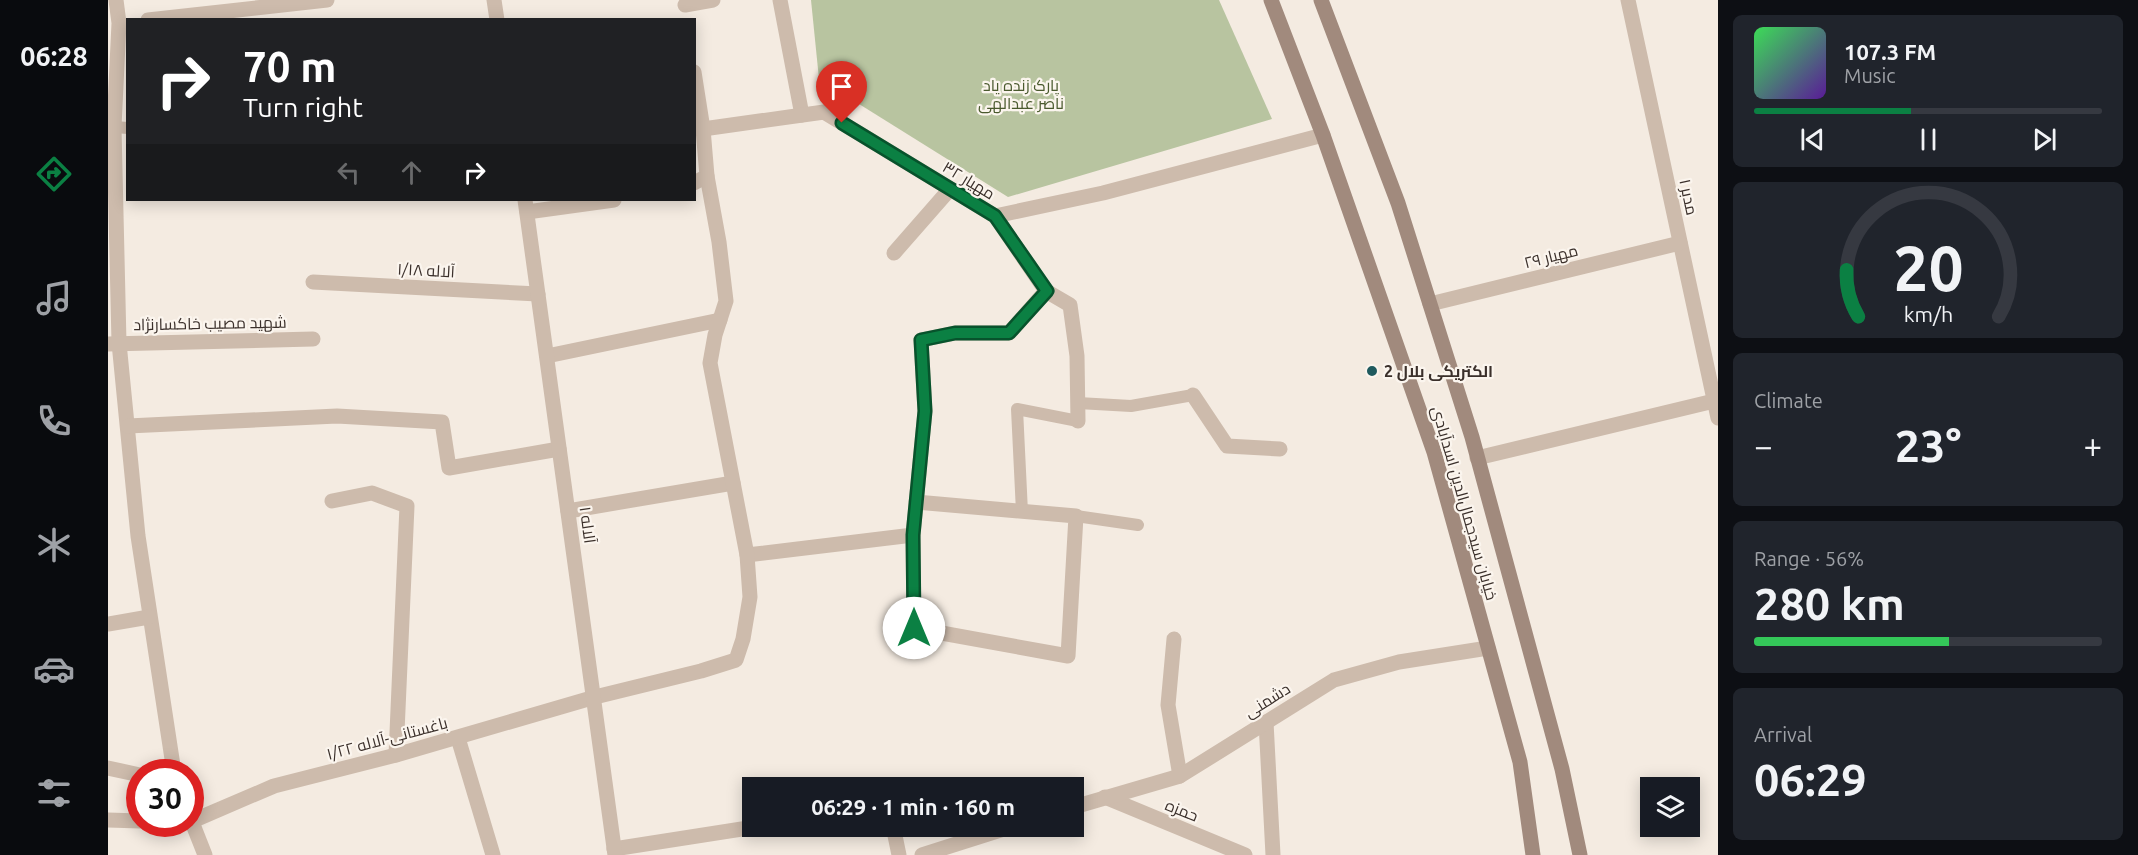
<!DOCTYPE html>
<meta charset="utf-8">
<style>
:root{--surface:#171b24;--page:#20242c;--text:#f1f3f6;--muted:#9ea1a6;--line:#363941;--accent:#0b8043}
body{margin:0;font-family:Ubuntu,Cairo,sans-serif;background:var(--page);color:var(--text);height:100vh;display:flex;flex-direction:column;font-size:22px;white-space:nowrap}
*{box-sizing:border-box;margin:0}
p{font-size:20px;color:var(--muted)}
.icon{flex:none;width:33px;height:33px;fill:none;stroke:currentColor;stroke-width:2;stroke-linecap:round;stroke-linejoin:round}
.map{position:relative;flex:1;overflow:hidden}
.side{display:flex;flex-direction:column;gap:15px;padding:15px;background:#0d0f14;width:420px}
.side>*{flex:none}
.guide{position:absolute;left:18px;top:18px;width:570px;height:183px;border-radius:0px;box-shadow:0 3px 15px #0003;background:#202124;color:#fff;overflow:hidden}
.fabs{position:absolute;left:1532px;top:777px;display:grid;gap:12px}
.fabs a{display:grid;place-items:center;width:60px;height:60px;border-radius:0px;background:var(--surface);box-shadow:0 3px 15px #0003;font-size:30px}
.speed{position:absolute;left:18px;top:759px;display:flex;gap:12px;font-size:30px;font-weight:700;text-align:center}
.speed>*{display:grid;place-content:center;width:78px;height:78px;border-radius:50%;background:var(--surface);box-shadow:0 3px 15px #0003;line-height:1}
.speed .limit{border:9px solid #d22;background:#fff;color:#111}
.pin{position:absolute;display:grid;place-items:center;width:51px;height:51px;color:#fff;margin:-62px -26px;border-radius:50% 50% 50% 0;rotate:-45deg;box-shadow:0 0 6px #0007}
.pin .icon{rotate:45deg}
.me{position:absolute;width:66px;margin:-33px;rotate:0deg;stroke-linejoin:round;filter:drop-shadow(0 0 4px #0008)}
.turn{display:flex;align-items:center;gap:21px;height:126px;padding:0 18px;font-size:27px}
.turn .icon{width:78px;height:78px;stroke-width:2.5}
.turn b{display:block;font-size:42px;line-height:51px}
.lanes{display:flex;align-items:center;height:57px;padding:0 18px;background:#0003;justify-content:center;gap:30px;direction:ltr}
.lanes .off{opacity:.35}
.big{font-size:45px;font-weight:700;line-height:1.1}
.side .widget{flex:1;display:flex;flex-direction:column;justify-content:center;gap:9px;min-width:0;padding:0 21px;border-radius:9px;background:var(--page)}
.side .dial{align-items:center;gap:0}
.dial svg{height:156px;overflow:visible;fill:none;stroke:var(--line);stroke-width:7;stroke-linecap:round;text-anchor:middle}
.dial text{fill:var(--text);stroke:none}
.song{display:flex;align-items:center;gap:18px}
.cover{width:72px;height:72px;border-radius:9px;background:linear-gradient(135deg,hsl(130 70% 55%),hsl(270 70% 35%))}
.played{height:6px;border-radius:3px;background:linear-gradient(90deg,var(--accent) 45%,var(--line) 45%)}
.keys{display:flex;justify-content:space-around;direction:ltr}
.heat{display:flex;justify-content:space-between;align-items:center;font-size:33px;direction:ltr}
.charge{height:9px;border-radius:4px;background:linear-gradient(90deg,#34c759 56%,var(--line) 0)}
.trip{position:absolute;left:634px;top:777px;width:342px;height:60px;border-radius:0px;background:var(--surface);box-shadow:0 3px 15px #0003;font-weight:700;line-height:60px;text-align:center}
main{display:flex;flex:1;min-height:0}
.menu{display:flex;flex-direction:column;width:108px;justify-content:space-around;align-items:center;background:#090b0e;color:var(--muted)}
.menu .icon{width:42px;height:42px}
.menu .active{color:var(--accent)}
.menu b{font-size:27px;color:var(--text)}
.map>svg:first-child{display:block}
.green{fill:#b8c4a0}
.lines{fill:none;stroke-linecap:round;stroke-linejoin:round}
.service{stroke:#cdbbac;stroke-width:12}
.minor{stroke:#cdbbac;stroke-width:15}
.tertiary{stroke:#cdbbac;stroke-width:15}
.secondary{stroke:#a18a7d;stroke-width:15}
.route-casing{stroke:#07532c;stroke-width:15}
.route{stroke:#0b8043;stroke-width:10}
.poi-dot{fill:#1f5a5e;stroke:#fbf5ee;stroke-width:2}
.labels{text-anchor:middle;dominant-baseline:central;stroke-width:4.5;stroke-linejoin:round;paint-order:stroke}
.park-label{font-size:16px;fill:#4a5a2e;stroke:#fbf5ee}
.street-label{font-size:16px;fill:#3b302b;stroke:#fbf5ee}
.poi-label{font-size:16px;font-weight:bold;fill:#3b302b;stroke:#fbf5ee;text-anchor:start}
</style>
<main>
<nav class="menu">
<b>06:28</b>
<svg class="icon active" aria-label="directions" viewBox="0 0 24 24"><path d="M12 3l9 9-9 9-9-9zM9 14v-3h6M13 9l2 2-2 2"/></svg>
<svg class="icon" aria-label="music" viewBox="0 0 24 24"><path d="M9 18V5l10-2v13"/><circle cx="6" cy="18" r="3"/><circle cx="16" cy="16" r="3"/></svg>
<svg class="icon" aria-label="phone" viewBox="0 0 24 24"><path d="M5 4h4l2 5-3 2q2 4 5 5l2-3 5 2v4C11 20 4 13 5 4z"/></svg>
<svg class="icon" aria-label="climate" viewBox="0 0 24 24"><path d="M12 3v18M4 7l16 10M4 17L20 7"/></svg>
<svg class="icon" aria-label="car" viewBox="0 0 24 24"><path d="M5 17H2v-5l4-1 3-4h7l3 4 3 1v5h-3M9 17h6M6 11h13"/><circle cx="7" cy="17" r="2"/><circle cx="17" cy="17" r="2"/></svg>
<svg class="icon" aria-label="filters" viewBox="0 0 24 24"><path d="M4 7h16M4 17h16"/><circle cx="9" cy="7" r="2"/><circle cx="15" cy="17" r="2"/></svg>
</nav>
<div class="map">
<svg width="1610" height="855" viewBox="0 0 1610 855">
<rect width="100%" height="100%" fill="#f4ebe1"/>
<path class="green" d="M703,0H1111L1164,119L900,197L711,79Z"/>
<g class="lines">
<g class="service">
<path d="M6,127L20,128"/>
<path d="M970,403L1023,406L1085,395"/>
<path d="M914,512L909,409L970,421"/>
<path d="M968,516L1030,525"/>
</g>
<g class="minor">
<path d="M8,0L11,23L6,127L11,343L30,536L66,772"/>
<path d="M672,0L694,115"/>
<path d="M1520,0L1610,418"/>
<path d="M577,5L605,0"/>
<path d="M40,20L219,0"/>
<path d="M586,72L595,129"/>
<path d="M586,183L599,176L595,129L716,112L887,216L995,193L1215,135"/>
<path d="M419,212L506,200"/>
<path d="M887,216L938,291L962,305L969,356L970,421"/>
<path d="M786,253L842,189"/>
<path d="M205,282L430,294"/>
<path d="M1322,304L1572,243"/>
<path d="M0,344L205,339"/>
<path d="M439,356L612,320"/>
<path d="M1085,395L1119,446L1172,449"/>
<path d="M20,426L229,416L334,422L341,468L451,449"/>
<path d="M1369,458L1610,400"/>
<path d="M224,501L264,493L299,506L288,755"/>
<path d="M808,502L968,516L960,656L806,628L805,535L817,411L813,340L847,333H901L938,291"/>
<path d="M460,511L625,483"/>
<path d="M639,555L805,535"/>
<path d="M0,624L41,617"/>
<path d="M1066,639L1060,705L1072,776"/>
<path d="M1158,722L1165,855"/>
<path d="M350,738L385,855"/>
<path d="M0,768L32,775"/>
<path d="M997,797L1137,855"/>
<path d="M966,807L1072,776L1226,680L1291,662L1380,648"/>
<path d="M82,817L97,855"/>
<path d="M0,820L32,821"/>
<path d="M82,822L166,786L288,755L487,697L593,671L628,660L635,639L642,597L639,555L602,363L607,335L618,301L611,242L599,176"/>
<path d="M785,826L791,855"/>
<path d="M506,849L653,826"/>
<path d="M814,855L905,826"/>
</g>
<g class="tertiary">
<path d="M386,0L389,20"/>
<path d="M417,200L507,855"/>
</g>
<g class="secondary">
<path d="M1163,0L1215,135L1326,452L1412,762L1425,855"/>
<path d="M1213,0L1290,203L1364,437L1454,769L1472,855"/>
</g>
</g>
<g class="lines">
<defs>
<path id="route" d="M734,123L887,216L939,291L901,333H847L813,340L817,411L805,535L806,628"/>
</defs>
<use href="#route" class="route-casing"/>
<use href="#route" class="route"/>
</g>
<circle class="poi-dot" cx="1264" cy="371" r="6"/>
<g class="labels">
<g class="park-label">
<text x="913" y="85">پارک زنده یاد<tspan x="913" dy="18">ناصر عبدالهی</tspan></text>
</g>
<g class="street-label">
<text transform="translate(861 180) rotate(31)">مهیار ۳۲</text>
<text transform="translate(1581 197) rotate(78)">مدبر ۱</text>
<text transform="translate(1443 256) rotate(-14)">مهیار ۲۹</text>
<text transform="translate(318 270) rotate(3)">آلاله ۱/۱۸</text>
<text transform="translate(102 323) rotate(-1)">شهید مصیب خاکسارنژاد</text>
<text transform="translate(1357 503) rotate(74)">خیابان سیدجمال‌الدین اسدآبادی</text>
<text transform="translate(480 525) rotate(82)">آلاله ۱</text>
<text transform="translate(1159 700) rotate(-32)">دشمنی</text>
<text transform="translate(279 738) rotate(-15)">باغستانی-آلاله ۱/۲۲</text>
<text transform="translate(1074 810) rotate(22)">حمزه</text>
</g>
<g class="poi-label">
<text x="1276" y="371">الکتریکی بلال 2</text>
</g>
</g>
</svg>
<div class="fabs">
<a><svg class="icon" aria-label="layers" viewBox="0 0 24 24"><path d="M12 4l9 5-9 5-9-5zM3 14l9 5 9-5"/></svg></a>
</div>
<div class="speed"><div class="limit">30</div></div>
<div class="pin" style="left:734px;top:123px;background:#d93025"><svg class="icon" aria-label="arrive" viewBox="0 0 24 24"><path d="M6 21V4h12l-3 4 3 4H6"/></svg></div>
<svg class="me" style="left:806px;top:628px" viewBox="-20 -20 40 40"><circle r="19" fill="#fff"/><path d="M0-13L10 11 0 6-10 11z" fill="#0b8043"/></svg>
<div class="trip">06:29 · 1 min · 160 m</div>
<div class="guide">
<div class="turn"><svg class="icon" aria-label="right" viewBox="0 0 24 24"><path d="M7 20v-9h11M14 6l5 5-5 5"/></svg><div><b>70 m</b>Turn right</div></div>
<div class="lanes"><svg class="icon off" aria-label="left" viewBox="0 0 24 24"><path d="M17 20v-9H6M10 6l-5 5 5 5"/></svg><svg class="icon off" aria-label="ahead" viewBox="0 0 24 24"><path d="M12 20V5M6 11l6-6 6 6"/></svg><svg class="icon" aria-label="right" viewBox="0 0 24 24"><path d="M7 20v-9h11M14 6l5 5-5 5"/></svg></div>
</div>
</div>
<section class="side">
<div class="widget">
<div class="song"><i class="cover"></i><div><b>107.3 FM</b><p>Music</p></div></div>
<div class="played"></div>
<div class="keys"><svg class="icon" aria-label="previous" viewBox="0 0 24 24"><path d="M18 5L8 12l10 7zM5 5v14"/></svg><svg class="icon" aria-label="pause" viewBox="0 0 24 24"><path d="M8 5v14M16 5v14"/></svg><svg class="icon" aria-label="next" viewBox="0 0 24 24"><path d="M6 5l10 7-10 7zM19 5v14"/></svg></div>
</div>
<div class="widget dial"><svg viewBox="0 0 100 80">
<path d="M14 69A42 42 0 1 1 86 69"/>
<path d="M14 69A42 42 0 0 1 8 45" stroke="#0b8043"/>
<text x="50" y="56" font-size="32" font-weight="700">20</text>
<text x="50" y="72" font-size="11">km/h</text>
</svg></div>
<div class="widget"><p>Climate</p>
<div class="heat"><a>−</a><b class="big">23°</b><a>+</a></div>
</div>
<div class="widget"><p>Range · 56%</p><b class="big">280 km</b><div class="charge"></div></div>
<div class="widget"><p>Arrival</p><b class="big">06:29</b></div>
</section>
</main>
